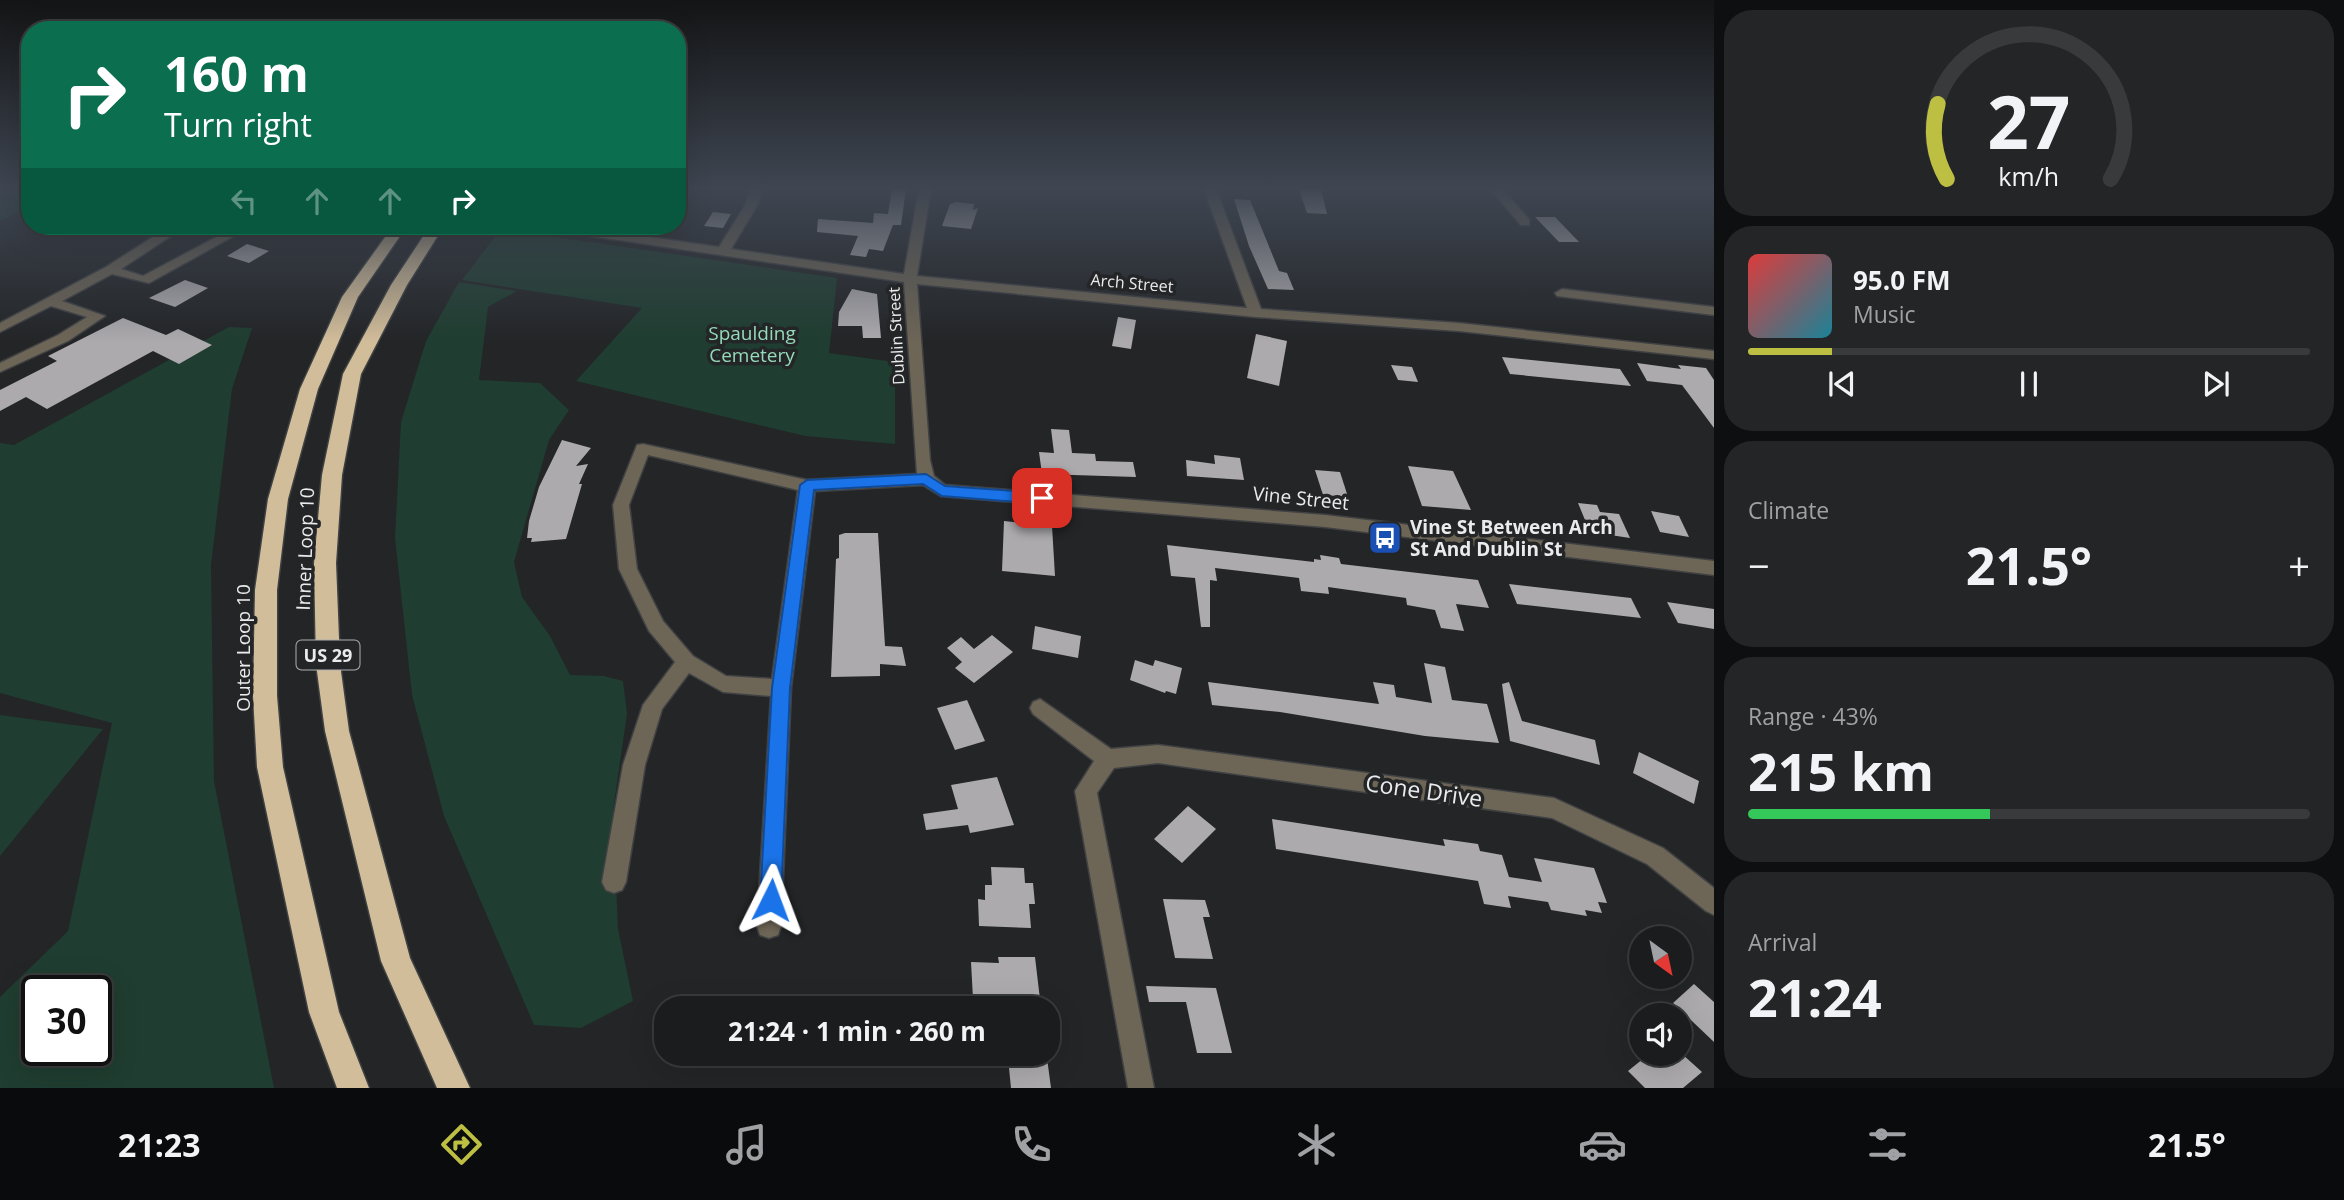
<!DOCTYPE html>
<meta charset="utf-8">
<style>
:root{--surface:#1a1c1d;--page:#232526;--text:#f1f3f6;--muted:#9fa1a4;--line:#383a3b;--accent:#bdbf43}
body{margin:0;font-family:"Open Sans",sans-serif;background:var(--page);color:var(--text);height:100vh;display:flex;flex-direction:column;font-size:26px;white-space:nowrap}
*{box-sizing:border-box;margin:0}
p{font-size:23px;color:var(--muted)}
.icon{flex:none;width:38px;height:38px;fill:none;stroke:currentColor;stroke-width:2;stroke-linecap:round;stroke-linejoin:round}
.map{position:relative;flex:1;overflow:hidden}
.panel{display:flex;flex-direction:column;gap:10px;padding:10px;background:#0e0f10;width:630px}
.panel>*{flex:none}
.hud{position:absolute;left:21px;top:21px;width:665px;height:214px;border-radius:28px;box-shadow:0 7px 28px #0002,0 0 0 2px var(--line);background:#0b6e4f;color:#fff;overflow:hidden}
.needle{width:46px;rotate:147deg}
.tools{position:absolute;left:1629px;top:926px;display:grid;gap:14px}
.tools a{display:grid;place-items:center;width:63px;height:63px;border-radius:50%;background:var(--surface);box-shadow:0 7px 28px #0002,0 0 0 2px var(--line);font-size:35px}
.speed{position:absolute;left:21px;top:975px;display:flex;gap:14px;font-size:35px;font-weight:700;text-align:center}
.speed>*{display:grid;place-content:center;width:91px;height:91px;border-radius:50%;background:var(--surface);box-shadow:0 7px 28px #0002,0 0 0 2px var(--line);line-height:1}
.speed .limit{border:4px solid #111;border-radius:10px;background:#fff;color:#111}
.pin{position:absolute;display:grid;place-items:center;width:60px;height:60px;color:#fff;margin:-30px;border-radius:14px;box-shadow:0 4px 10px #0006}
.me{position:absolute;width:77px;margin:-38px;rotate:3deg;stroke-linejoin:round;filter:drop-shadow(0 0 5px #0008)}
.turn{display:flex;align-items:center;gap:24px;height:147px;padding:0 28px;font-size:32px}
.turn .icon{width:91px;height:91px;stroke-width:2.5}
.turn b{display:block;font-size:49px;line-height:60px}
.lanes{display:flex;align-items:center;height:66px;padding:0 28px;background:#0003;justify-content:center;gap:35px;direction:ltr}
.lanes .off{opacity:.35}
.big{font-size:52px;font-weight:700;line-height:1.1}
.panel .widget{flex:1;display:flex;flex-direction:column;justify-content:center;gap:10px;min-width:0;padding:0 24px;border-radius:28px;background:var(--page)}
.panel .dial{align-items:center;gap:0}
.dial svg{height:182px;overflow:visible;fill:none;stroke:var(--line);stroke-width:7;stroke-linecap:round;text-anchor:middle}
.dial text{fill:var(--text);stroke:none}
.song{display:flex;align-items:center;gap:21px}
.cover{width:84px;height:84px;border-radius:10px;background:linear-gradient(135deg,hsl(0 70% 55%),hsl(190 70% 35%))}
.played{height:7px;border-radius:4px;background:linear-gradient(90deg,var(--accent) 15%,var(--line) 15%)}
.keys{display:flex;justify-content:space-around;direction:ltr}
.heat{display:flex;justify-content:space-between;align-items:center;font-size:38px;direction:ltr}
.charge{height:10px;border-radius:5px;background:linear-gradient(90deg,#34c759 43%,var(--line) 0)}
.trip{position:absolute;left:654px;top:996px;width:406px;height:70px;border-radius:28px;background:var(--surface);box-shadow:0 7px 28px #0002,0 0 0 2px var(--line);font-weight:700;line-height:70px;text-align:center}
.menu{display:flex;height:112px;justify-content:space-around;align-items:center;background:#0a0b0c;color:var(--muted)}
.menu .icon{width:49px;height:49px}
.menu .selected{color:var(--accent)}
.menu b{font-size:32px;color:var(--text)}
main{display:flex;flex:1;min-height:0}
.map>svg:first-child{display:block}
.green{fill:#1f3d30;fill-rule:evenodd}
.building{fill:#acaaad}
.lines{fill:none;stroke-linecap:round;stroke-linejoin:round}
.minor-casing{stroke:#3f4143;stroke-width:3}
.highway-casing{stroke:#3f4143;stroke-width:3}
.minor{fill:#6d6556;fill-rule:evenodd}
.highway{fill:#d2bd9a;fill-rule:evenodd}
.route{fill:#1a73e8;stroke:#114b97;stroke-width:2}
.labels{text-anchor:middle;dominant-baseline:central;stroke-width:7;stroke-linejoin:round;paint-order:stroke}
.far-street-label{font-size:16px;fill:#e9ebec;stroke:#232527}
.shield{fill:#232527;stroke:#aeb0b1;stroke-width:2}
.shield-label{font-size:18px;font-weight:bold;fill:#e9ebec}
.park-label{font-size:19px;fill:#94daba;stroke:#232527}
.street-label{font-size:19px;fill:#e9ebec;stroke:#232527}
.poi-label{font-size:19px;font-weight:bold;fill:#e9ebec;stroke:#232527;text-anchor:start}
.near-street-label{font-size:23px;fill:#e9ebec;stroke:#232527}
</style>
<main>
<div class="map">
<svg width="1714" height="1088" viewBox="0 0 1714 1088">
<rect width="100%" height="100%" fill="#232527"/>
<g class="green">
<path d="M0,189H30V207L0,221Z"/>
<path d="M501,229L837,278L829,353L895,362V444L805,436L576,381L642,308L462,280Z"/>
<path d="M459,282L517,291L488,307L479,380L540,383L569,410L549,440L514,562L522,597L550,636L570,675L604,676L623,681L627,714L613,811L618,929L633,1001L581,1028L534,1025L444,816L412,695L395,538L401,422L426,341Z"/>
<path d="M229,327L252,328L232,389L211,565L214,781L274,1088H0V997L68,931L112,723L0,693V443L14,445ZM37,990H96V1050H37Z"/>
<path d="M0,715L103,729L0,856Z"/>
</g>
<g class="building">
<path d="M892,189H906L901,225H893L883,251L869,249L866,257L850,255L858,236L817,232L818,219L873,223L874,213L888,214Z"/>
<path d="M1299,189H1321L1327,214L1307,213Z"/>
<path d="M1234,199L1250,200L1279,271L1287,273L1294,290L1268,289L1249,246Z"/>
<path d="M956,202L974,204L973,210L978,208L971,229L942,226L950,204Z"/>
<path d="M713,212L731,214L723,228L704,226Z"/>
<path d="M1535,217H1555L1579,242H1559Z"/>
<path d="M247,244L269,251L249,263L227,256Z"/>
<path d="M185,280L208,288L175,307L149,298Z"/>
<path d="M852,289L877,294L881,338H863L862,326H838L839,312Z"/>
<path d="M1118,317L1136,320L1131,349L1112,346Z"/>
<path d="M123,318L166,335L178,329L212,345L179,364L153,351L47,409L26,397L0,411V390L57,361L48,356Z"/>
<path d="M1256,334L1287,341L1279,386L1247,378Z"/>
<path d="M1502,357L1620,369L1631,386L1510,374Z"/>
<path d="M1637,363L1681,369L1678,365L1706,368L1714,380V428L1682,385L1647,381Z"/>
<path d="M1391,365L1412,367L1418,382L1398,380Z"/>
<path d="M1051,429L1069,430L1072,453L1095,454L1096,461L1133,462L1136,477L1042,474L1039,452L1054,453Z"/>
<path d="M562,440L591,448L576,466L588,464L579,484H582L566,539L531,542L532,538H527L529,521L539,487Z"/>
<path d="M1214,455L1240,458L1244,480L1187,476L1186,460L1215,464Z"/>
<path d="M1408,466L1453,471L1471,510L1422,506Z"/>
<path d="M1315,470L1340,472L1348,497L1323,495Z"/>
<path d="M1578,503L1597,505L1600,512L1619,514L1630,538L1597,533L1591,520H1585Z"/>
<path d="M1651,511L1679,516L1689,537L1660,532Z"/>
<path d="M1004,521L1052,526L1055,576L1002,571Z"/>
<path d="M845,533H878L885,646L902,647L906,666L880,664V676L831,677L836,559L839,558V535Z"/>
<path d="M1167,545L1314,562V559L1321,560L1320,555L1339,558L1341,564L1478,580L1489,608L1456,604L1464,631L1441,628L1435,610L1407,605L1406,598L1328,587L1329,594L1301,591L1299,578L1215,568L1217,581L1210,580V627H1201L1195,578L1171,576Z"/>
<path d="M1509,584L1631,598L1641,618L1517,604Z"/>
<path d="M1667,602L1714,609V629L1678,623Z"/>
<path d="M1035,626L1081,636L1078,658L1032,649Z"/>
<path d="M992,635L1013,652L974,683L955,668L962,662L947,648L961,637L974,649Z"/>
<path d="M1135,660L1153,666L1155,660L1182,668L1176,694L1166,691L1165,693L1130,680Z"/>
<path d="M1424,663L1445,667L1452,700L1487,704L1499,743L1425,736L1280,712L1212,705L1208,682L1379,704L1373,682L1394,685L1396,697L1432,703Z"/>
<path d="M1509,682L1522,721L1595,740L1600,765L1510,741L1502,684Z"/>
<path d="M967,700L985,741L955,750L937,708Z"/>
<path d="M1639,752L1699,781L1694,804L1633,773Z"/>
<path d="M997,777L1014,825L970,833L968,825L926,830L923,814L958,809L951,785Z"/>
<path d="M1188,806L1216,829L1182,863L1154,839Z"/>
<path d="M1272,819L1445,846L1443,839L1478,844L1480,851L1502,855L1509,877L1542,882L1534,858L1594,868L1607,903L1598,902L1602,913L1585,910L1587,916L1551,910L1548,902L1508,896L1511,908L1484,904L1478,881L1276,849Z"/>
<path d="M991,867L1024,868L1025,883H1033L1035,904H1029L1031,928L979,926L978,899L985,900V885H992Z"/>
<path d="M1163,899L1205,900L1210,917H1203L1213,959L1175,958Z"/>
<path d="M998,957H1035L1041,1008H1004L1003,1000L973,999L971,962L999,963Z"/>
<path d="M1694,984L1714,1002V1042L1673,1003Z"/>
<path d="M1146,986L1216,988L1232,1053H1197L1186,1002H1149Z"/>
<path d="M1649,1054H1682L1702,1072L1683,1088H1645L1628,1071Z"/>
<path d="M1008,1058H1047L1051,1088H1011Z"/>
</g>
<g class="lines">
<defs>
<g id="minor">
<path d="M750,189H762L758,204L731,249L904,274L919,189H931L917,276L1247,308L1204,189H1216L1261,309L1459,323L1714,351V359L1459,331L1256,317L917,284L930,460L934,476L945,485L1325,515L1714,561V575L1325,527L941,496L923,485L815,491L791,688L781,926L778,935L769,938L760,935L757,926L771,696L723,692L689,673L662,709L645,765L626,882L622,890L614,893L606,890L602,882L623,765L643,705L675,662L649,631L619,569L613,505L637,445L643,444L807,480L917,474L904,282L550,230L544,226H573L719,247L746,204ZM648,455L798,490L772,679L726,676L693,656L663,621L637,569L629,505Z"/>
<path d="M1490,189H1502L1529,219V225H1521Z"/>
<path d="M170,226C190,226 225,220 241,232L149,283L112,274L62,301L105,316L68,341L0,372V363L58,335L87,317L51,306L0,332V323L106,267ZM180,230L222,234L143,276L121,269Z"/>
<path d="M1562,289L1714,307V315L1557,296L1555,293Z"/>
<path d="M1040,699L1111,749L1158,745L1554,798L1663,848L1714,888V915L1706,911L1647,864L1552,818L1158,763L1114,768L1097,793L1154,1088H1128L1075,791L1094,761L1033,714L1030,708L1033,702Z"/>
</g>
<g id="highway">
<path d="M393,226H407L358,297L318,389L288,499L277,590V696L283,767L339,1012L369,1088H337L309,1012L257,767L253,696L255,590L268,499L300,389L342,297Z"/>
<path d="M430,226H444L407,285L361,374L342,475L336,563L340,664L349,731L410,958L470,1088H437L381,961L325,731L316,664L314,563L322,475L343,374L391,285Z"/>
</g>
</defs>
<use href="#minor" class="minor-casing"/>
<use href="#highway" class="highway-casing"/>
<use href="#minor" class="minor"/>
<use href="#highway" class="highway"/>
</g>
<linearGradient id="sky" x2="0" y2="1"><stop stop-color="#131415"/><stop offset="0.55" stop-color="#3f4652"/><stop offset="1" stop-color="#3f4652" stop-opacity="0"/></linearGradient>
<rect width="1714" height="342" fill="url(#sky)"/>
<path class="route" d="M926,474L945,486L1042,493L1050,498L1042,504L942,496L923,484L814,490L790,688L781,900L778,907L771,910L763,907L760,900L772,688L800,485L807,480Z"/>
<defs>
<symbol id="bus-square" viewBox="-11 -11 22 22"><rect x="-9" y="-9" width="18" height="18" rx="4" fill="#1a4fb4" stroke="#232527"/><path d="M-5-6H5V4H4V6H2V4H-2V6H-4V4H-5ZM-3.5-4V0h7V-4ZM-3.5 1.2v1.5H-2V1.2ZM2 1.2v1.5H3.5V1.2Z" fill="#fff"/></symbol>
</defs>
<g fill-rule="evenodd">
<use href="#bus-square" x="1366" y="519" width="38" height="38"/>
</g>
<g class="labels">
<g class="far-street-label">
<text transform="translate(1132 283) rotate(5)">Arch Street</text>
<text transform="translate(896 336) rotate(-93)">Dublin Street</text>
</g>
<rect class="shield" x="296.5" y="640.5" width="63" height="29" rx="5"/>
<g class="shield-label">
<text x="328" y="655">US 29</text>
</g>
<g class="park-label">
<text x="752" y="333">Spaulding<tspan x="752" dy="22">Cemetery</tspan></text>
</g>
<g class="street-label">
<text transform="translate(1301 498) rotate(6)">Vine Street</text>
<text transform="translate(305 549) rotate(-88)">Inner Loop 10</text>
<text transform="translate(243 648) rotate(-90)">Outer Loop 10</text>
</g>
<g class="poi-label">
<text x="1410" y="527">Vine St Between Arch<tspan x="1410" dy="22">St And Dublin St</tspan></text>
</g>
<g class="near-street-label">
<text transform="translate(1424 790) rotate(8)">Cone Drive</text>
</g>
</g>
</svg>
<div class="tools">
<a><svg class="needle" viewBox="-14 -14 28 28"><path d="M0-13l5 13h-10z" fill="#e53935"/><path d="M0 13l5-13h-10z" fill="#9fa1a4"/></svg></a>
<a><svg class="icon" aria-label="sound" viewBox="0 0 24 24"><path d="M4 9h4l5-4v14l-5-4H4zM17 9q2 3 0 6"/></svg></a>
</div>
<div class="speed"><div class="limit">30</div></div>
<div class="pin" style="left:1042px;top:498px;background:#d93025"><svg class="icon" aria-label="arrive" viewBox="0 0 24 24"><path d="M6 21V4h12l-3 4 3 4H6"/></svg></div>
<svg class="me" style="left:771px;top:900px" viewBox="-20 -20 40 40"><path d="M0-17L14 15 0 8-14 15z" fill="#1a73e8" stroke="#fff" stroke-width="4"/></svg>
<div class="trip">21:24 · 1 min · 260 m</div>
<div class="hud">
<div class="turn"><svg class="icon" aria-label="right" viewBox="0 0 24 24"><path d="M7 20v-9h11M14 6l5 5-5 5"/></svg><div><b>160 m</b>Turn right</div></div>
<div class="lanes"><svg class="icon off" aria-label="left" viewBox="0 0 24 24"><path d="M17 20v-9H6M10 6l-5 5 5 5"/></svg><svg class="icon off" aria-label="ahead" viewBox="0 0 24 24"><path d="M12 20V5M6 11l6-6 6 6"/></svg><svg class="icon off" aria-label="ahead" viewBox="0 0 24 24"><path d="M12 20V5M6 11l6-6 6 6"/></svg><svg class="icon" aria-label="right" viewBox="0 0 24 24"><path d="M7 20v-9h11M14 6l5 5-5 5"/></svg></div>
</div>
</div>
<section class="panel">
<div class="widget dial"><svg viewBox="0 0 100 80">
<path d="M14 69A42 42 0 1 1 86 69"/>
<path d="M14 69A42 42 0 0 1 10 36" stroke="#bdbf43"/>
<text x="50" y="56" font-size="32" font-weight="700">27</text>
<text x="50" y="72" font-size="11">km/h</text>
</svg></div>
<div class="widget">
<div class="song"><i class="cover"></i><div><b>95.0 FM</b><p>Music</p></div></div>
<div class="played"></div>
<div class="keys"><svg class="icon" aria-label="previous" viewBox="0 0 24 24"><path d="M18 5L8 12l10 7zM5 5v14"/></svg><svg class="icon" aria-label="pause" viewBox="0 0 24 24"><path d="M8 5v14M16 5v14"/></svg><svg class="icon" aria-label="next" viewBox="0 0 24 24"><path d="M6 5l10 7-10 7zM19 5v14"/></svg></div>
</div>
<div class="widget"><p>Climate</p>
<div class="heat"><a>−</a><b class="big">21.5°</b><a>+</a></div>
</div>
<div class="widget"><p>Range · 43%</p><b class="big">215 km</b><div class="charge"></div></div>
<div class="widget"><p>Arrival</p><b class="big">21:24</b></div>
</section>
</main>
<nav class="menu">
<b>21:23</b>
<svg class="icon selected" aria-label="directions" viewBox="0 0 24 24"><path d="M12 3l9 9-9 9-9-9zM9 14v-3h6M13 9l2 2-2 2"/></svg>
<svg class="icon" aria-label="music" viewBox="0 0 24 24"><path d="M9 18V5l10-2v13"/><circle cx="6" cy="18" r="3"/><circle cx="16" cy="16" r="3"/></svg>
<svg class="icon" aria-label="phone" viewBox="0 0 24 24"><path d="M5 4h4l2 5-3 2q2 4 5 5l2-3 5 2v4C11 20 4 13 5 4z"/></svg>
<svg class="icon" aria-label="climate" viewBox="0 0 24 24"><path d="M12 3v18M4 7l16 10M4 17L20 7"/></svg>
<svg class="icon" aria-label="car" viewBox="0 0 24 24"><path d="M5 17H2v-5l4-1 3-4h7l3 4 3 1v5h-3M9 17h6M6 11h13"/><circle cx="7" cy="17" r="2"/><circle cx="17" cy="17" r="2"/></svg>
<svg class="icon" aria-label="filters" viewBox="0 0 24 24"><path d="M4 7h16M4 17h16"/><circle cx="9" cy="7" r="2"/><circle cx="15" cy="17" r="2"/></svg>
<b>21.5°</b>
</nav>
